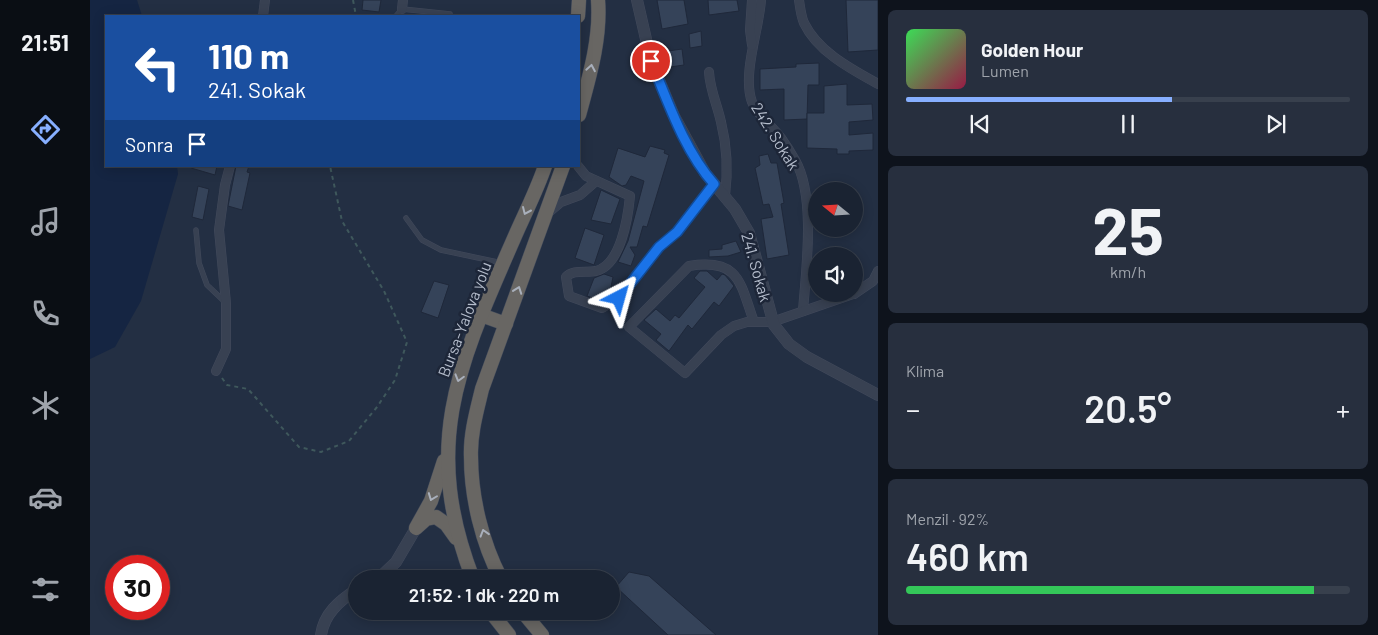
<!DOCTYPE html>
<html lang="tr">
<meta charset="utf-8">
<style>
:root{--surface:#1a2332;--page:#272f3e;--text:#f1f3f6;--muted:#9fa4ac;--line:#38404d;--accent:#87afff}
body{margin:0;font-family:Barlow,sans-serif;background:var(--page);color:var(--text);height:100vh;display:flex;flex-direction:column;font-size:19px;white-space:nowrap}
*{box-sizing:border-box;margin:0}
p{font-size:16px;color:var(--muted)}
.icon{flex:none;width:28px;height:28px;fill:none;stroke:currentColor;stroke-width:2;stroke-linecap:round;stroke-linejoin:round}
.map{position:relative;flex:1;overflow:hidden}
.details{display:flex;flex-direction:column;gap:10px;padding:10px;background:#0e131c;width:500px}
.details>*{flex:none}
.hud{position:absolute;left:15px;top:15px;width:475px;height:152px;border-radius:0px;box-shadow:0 2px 12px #0003,0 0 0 1px var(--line);background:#1a4fa0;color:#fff;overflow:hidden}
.needle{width:32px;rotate:288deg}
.fabs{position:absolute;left:718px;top:182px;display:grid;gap:10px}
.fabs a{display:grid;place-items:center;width:55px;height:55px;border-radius:50%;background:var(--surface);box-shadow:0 2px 12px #0003,0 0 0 1px var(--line);font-size:25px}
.speed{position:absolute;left:15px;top:555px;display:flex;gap:10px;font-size:25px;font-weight:700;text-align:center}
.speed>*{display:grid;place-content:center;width:65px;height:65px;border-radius:50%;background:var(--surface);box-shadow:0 2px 12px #0003,0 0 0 1px var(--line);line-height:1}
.speed .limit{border:8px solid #d22;background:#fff;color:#111}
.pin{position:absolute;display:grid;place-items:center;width:42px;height:42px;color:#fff;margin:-21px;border:2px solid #fff;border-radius:50%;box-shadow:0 1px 5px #0007}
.me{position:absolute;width:55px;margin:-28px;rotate:39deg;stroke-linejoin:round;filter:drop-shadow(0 0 4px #0008)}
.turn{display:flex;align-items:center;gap:18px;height:105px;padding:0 20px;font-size:22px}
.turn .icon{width:65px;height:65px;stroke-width:2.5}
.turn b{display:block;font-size:35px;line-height:42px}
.then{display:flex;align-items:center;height:48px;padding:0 20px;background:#0003;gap:10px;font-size:19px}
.big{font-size:38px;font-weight:600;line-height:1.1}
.details .card{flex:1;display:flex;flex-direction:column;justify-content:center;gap:8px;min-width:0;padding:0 18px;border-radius:8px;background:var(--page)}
.details .dial{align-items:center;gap:0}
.dial b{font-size:65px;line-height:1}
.song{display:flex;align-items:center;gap:15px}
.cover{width:60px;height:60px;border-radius:8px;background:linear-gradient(135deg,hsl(130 70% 55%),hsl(340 70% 35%))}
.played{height:5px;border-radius:2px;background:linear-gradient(90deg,var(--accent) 60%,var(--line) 60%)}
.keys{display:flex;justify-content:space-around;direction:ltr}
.heat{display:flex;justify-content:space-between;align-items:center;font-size:28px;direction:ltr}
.charge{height:8px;border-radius:4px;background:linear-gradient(90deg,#34c759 92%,var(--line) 0)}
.trip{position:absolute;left:258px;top:570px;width:272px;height:50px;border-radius:25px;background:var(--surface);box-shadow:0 2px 12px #0003,0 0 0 1px var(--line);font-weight:600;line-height:50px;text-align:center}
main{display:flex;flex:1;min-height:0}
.tab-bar{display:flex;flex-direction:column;width:90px;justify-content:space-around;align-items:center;background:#0a0e14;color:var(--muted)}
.tab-bar .icon{width:35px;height:35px}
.tab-bar .active{color:var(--accent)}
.tab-bar b{font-size:22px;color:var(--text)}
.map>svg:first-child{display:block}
.water{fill:#152542}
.building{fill:#354359;stroke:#1f283a}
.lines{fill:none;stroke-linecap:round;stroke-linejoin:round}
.service-casing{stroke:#424a5c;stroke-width:5.5}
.minor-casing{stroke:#424a5c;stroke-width:10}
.tertiary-casing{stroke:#424a5c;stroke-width:12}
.trunk-casing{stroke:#40495a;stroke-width:15}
.path{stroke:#3f585c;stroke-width:2;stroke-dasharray:4 4;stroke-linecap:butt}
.service{stroke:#384152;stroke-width:4.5}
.minor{stroke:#384152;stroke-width:9}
.tertiary{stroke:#384152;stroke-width:11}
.trunk{stroke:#686663;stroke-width:14}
.oneway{stroke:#a9b0bc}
.route-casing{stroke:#114b97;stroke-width:12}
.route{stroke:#1a73e8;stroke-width:9}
.labels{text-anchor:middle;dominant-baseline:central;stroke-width:5;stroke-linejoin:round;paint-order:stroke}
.street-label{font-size:16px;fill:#b5bdcc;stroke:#1d2638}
</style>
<main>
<nav class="tab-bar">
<b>21:51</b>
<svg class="icon active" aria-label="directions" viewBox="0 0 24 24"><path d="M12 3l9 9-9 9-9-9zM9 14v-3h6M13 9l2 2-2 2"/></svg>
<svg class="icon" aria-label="music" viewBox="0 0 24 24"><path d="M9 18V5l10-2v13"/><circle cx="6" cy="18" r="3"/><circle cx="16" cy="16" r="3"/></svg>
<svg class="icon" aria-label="phone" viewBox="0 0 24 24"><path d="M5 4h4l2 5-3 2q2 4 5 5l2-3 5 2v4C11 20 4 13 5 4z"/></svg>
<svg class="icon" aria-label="climate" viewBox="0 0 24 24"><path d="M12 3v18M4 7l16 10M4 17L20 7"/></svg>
<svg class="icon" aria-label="car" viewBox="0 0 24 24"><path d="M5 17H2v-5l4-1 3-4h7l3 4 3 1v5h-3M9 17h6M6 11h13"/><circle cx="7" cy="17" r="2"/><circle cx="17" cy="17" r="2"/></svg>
<svg class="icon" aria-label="filters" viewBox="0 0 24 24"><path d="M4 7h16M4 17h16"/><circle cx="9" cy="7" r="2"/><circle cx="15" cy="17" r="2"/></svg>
</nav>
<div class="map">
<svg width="788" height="635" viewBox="0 0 788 635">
<rect width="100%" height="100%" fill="#232f43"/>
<path class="water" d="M0,0H47L52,16H16V166H87L88,174L51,301L25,347L0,359Z"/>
<g class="building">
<path d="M273,0H291L289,12L272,10Z"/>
<path d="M567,0H594L598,24L572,29Z"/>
<path d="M618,0H647L649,11L619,15Z"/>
<path d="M756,0H788V50L758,52Z"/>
<path d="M611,31L612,46L600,48L599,34Z"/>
<path d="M592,49L594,65L580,67L578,51Z"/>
<path d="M729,63V85H718L717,119L694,120V89L670,90V69L706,67V64Z"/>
<path d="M757,84V105L782,104L783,120L759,122V135L783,133V150L759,151V154H747V149L717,148V113H734V86Z"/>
<path d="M560,146L575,150L574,153L579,155L557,227L553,226L547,247H540L545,255L541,266L528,262L538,241L554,181L541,176L536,185L532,186L519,177L528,148L555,157Z"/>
<path d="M678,154L681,163H687L694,203L691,204L699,255L677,259L671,219L683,217L679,204L673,205L665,168L670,165L669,156Z"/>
<path d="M101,166H127L125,175L101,168Z"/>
<path d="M146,166H159L157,172L160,173L152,210L138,206Z"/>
<path d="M108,186L119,189L113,220L102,217Z"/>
<path d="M511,190L530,199L521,224L501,220Z"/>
<path d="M495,228L514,235L504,265L485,258Z"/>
<path d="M646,241L651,252L638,256L619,257V250L632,249V245Z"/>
<path d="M610,271H617L627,280L632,274L635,275L644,286L629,306L624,302L602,329L598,325L579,351L566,340L571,334L554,320L566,309L580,321L585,315L589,318L615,287L604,278Z"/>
<path d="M514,274L523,277L519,297L511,301L497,296L504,278Z"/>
<path d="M344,281L359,285L348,318L331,312Z"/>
<path d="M539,572L559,576L626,635H578L526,587Z"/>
</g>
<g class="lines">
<defs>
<g id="service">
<path d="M306,16L312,9L360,14"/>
<path d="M316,218L332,240L351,250L412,263"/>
<path d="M106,230L109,263L117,285L135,302"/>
</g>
<g id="minor">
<path d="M671,0C669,30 652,74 662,102C667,115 682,126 691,138C696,145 701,153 705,160C726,196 716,270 713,311"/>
<path d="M709,0C710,7 711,16 714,23C728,52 761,69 788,84"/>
<path d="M312,9L313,0"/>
<path d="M173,16L175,0"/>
<path d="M662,45L660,30L662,0"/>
<path d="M619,72C620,90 627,104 631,122C637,146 638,172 635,196"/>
<path d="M488,166L496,176L540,196C538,217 531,265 506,271C496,273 483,269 476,277L479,296L512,308L529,298L566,251L591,227L624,184"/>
<path d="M458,213L471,202L490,195L506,181"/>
<path d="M764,294L783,281L788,271"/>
<path d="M664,322C650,283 650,258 599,266L539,327L595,373L631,335L644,326L657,322H682L763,294"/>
<path d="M126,371L136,349V303L129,230L135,185L140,166"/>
</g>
<g id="tertiary">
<path d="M547,0L561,61L584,116L615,173L645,209L659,233L684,325L699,344L717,357L788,395"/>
<path d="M288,579L306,562L326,528"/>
<path d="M231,635C234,614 249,601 266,590"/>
</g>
<g id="trunk">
<path d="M488,16L489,0"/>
<path d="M489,115C499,78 511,39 508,0"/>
<path d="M391,315L416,324"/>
<path d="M354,461L341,501L326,528L336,519L346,517L356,524L366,538"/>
<path d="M383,579C330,442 370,362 425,236C435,213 447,190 455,166"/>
<path d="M411,579C392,543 381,497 381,457C380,434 387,410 392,389L473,166"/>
<path d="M400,611L419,635"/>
<path d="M432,611L452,635"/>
</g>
</defs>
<use href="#service" class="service-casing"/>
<use href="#minor" class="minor-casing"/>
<use href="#tertiary" class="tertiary-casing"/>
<use href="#trunk" class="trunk-casing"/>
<g class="path">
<path d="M263,0L266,16"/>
<path d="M132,378L137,385L158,389L209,447L231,452L259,441L287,407L305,380L317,342L294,291L252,221L240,166"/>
</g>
<use href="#service" class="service"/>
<use href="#minor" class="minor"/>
<use href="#tertiary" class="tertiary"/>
<use href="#trunk" class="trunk"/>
</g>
<defs><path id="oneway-chevron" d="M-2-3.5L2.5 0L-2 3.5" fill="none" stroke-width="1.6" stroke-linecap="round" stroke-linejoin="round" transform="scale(1.25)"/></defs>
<g class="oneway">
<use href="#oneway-chevron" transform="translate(501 68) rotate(-80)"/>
<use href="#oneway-chevron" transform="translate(436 211) rotate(114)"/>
<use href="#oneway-chevron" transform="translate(428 290) rotate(-70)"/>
<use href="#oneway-chevron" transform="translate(369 378) rotate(106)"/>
<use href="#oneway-chevron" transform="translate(342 497) rotate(111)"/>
<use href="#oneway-chevron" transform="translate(394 533) rotate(-107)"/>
</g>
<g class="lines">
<defs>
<path id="route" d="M529,298L569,247L587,232L624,184C594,150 578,102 561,61"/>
</defs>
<use href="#route" class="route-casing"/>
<use href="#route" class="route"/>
</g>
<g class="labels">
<g class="street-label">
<text transform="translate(686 136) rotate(58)">242. Sokak</text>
<text transform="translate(667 267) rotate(74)">241. Sokak</text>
<text transform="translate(374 319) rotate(-69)">Bursa-Yalova yolu</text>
</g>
</g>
</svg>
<div class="fabs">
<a><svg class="needle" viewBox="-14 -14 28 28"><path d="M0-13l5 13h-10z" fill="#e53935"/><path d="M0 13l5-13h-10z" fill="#9fa4ac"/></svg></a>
<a><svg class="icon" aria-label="sound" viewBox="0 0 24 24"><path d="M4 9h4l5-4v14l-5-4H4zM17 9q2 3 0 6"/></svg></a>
</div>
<div class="speed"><div class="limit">30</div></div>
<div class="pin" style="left:561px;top:61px;background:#d93025"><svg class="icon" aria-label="arrive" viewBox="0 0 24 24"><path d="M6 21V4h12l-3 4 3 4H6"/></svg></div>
<svg class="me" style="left:529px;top:298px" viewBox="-20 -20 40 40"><path d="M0-17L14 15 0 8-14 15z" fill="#1a73e8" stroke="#fff" stroke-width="4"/></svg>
<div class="trip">21:52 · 1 dk · 220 m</div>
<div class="hud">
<div class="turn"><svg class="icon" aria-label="left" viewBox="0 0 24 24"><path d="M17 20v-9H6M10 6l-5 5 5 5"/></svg><div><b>110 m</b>241. Sokak</div></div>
<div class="then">Sonra<svg class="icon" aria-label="arrive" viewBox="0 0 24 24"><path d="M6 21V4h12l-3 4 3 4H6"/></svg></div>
</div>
</div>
<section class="details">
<div class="card">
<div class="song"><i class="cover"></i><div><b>Golden Hour</b><p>Lumen</p></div></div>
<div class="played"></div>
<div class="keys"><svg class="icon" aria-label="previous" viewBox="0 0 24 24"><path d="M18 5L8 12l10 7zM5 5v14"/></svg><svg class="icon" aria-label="pause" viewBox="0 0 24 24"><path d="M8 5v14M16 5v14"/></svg><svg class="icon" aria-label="next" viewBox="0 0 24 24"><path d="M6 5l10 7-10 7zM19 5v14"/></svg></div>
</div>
<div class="card dial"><b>25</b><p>km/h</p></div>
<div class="card"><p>Klima</p>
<div class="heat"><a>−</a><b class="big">20.5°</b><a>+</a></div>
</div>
<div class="card"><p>Menzil · 92%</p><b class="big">460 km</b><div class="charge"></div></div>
</section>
</main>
